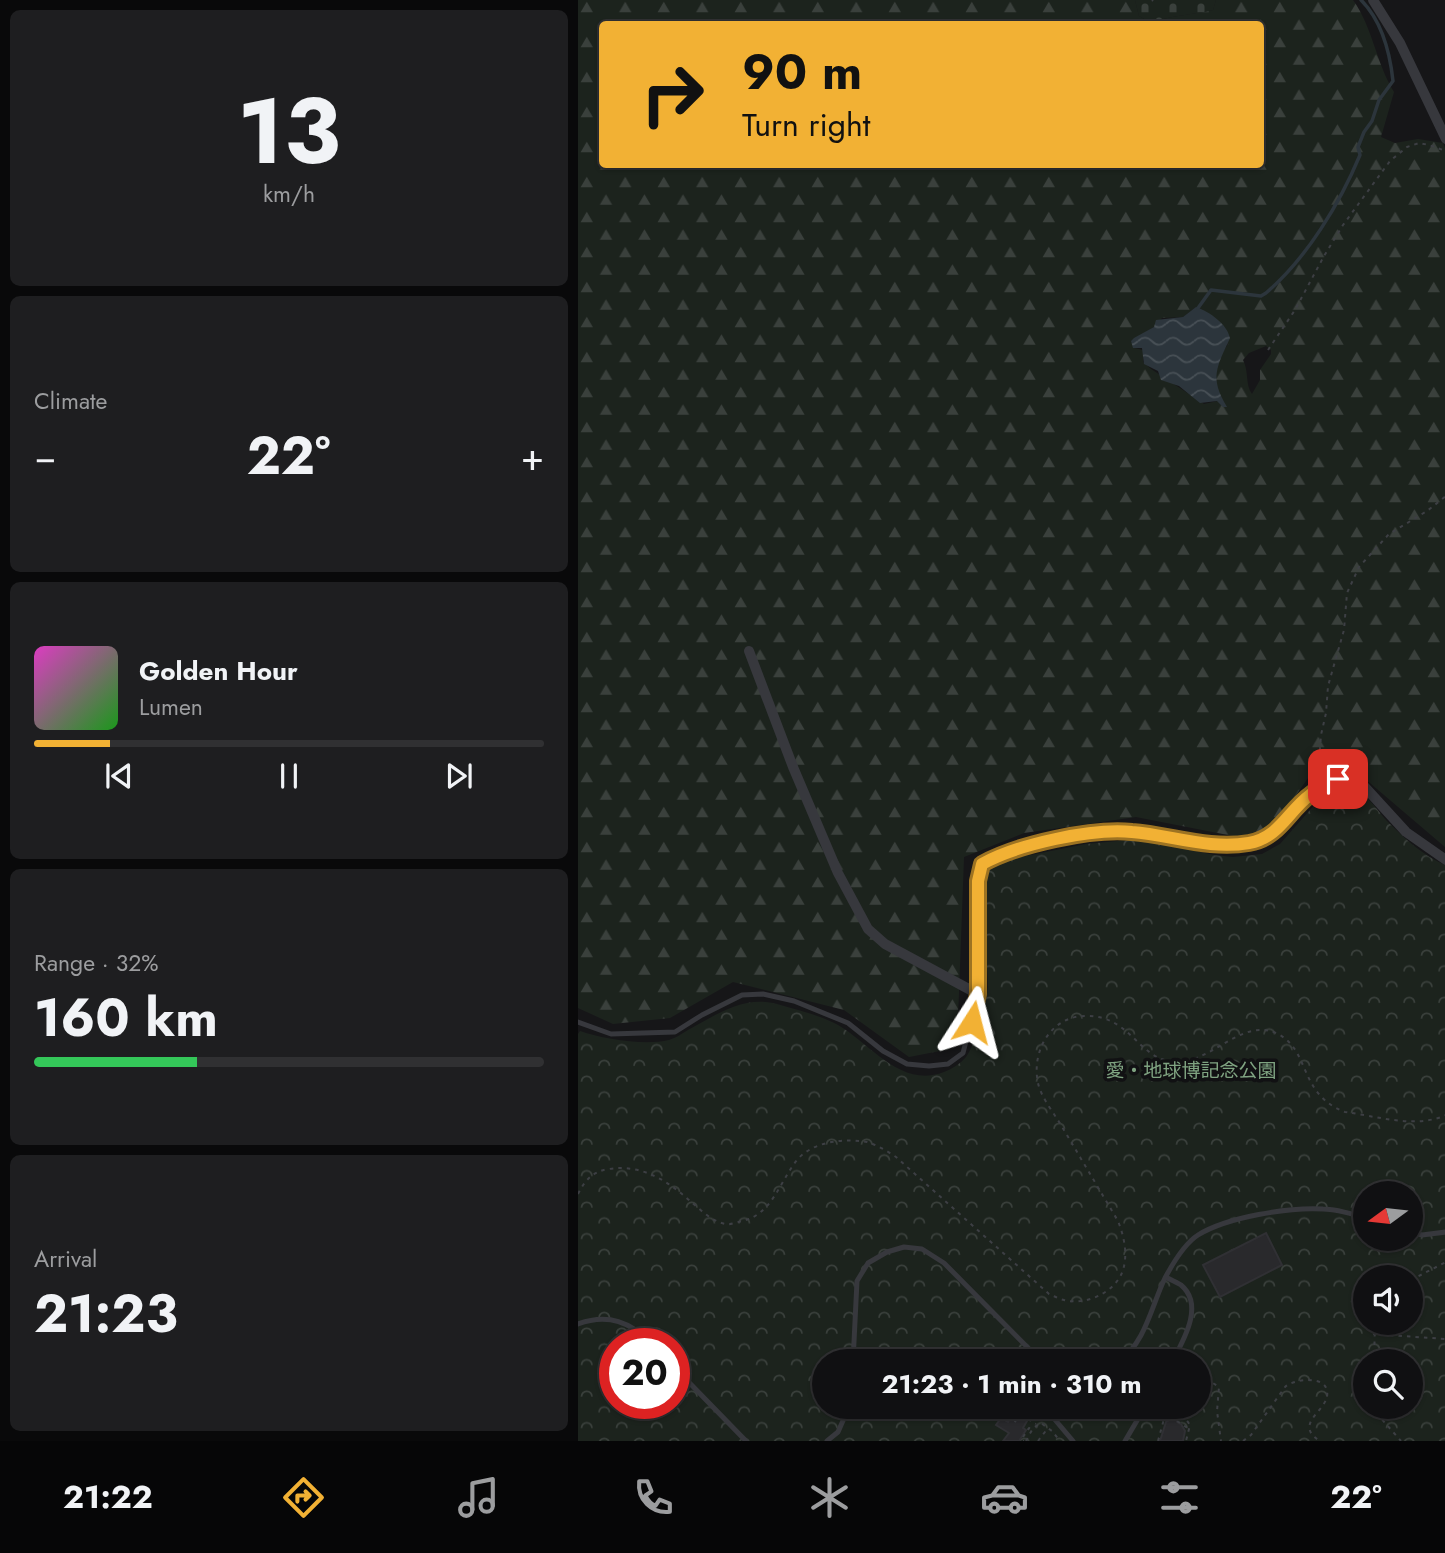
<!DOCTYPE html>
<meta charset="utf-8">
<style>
:root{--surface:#101012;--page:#1e1e20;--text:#f1f3f6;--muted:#9c9d9f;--line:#303032;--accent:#f2b134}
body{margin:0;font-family:Jost,"Noto Sans JP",sans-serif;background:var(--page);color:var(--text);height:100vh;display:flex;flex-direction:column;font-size:26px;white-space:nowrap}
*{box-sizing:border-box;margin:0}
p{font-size:23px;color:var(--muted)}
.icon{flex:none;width:38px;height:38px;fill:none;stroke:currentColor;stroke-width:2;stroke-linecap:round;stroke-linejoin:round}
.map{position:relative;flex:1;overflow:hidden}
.details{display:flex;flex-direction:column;gap:10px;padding:10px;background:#09090a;width:578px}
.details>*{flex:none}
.hud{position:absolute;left:21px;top:21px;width:665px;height:147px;border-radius:7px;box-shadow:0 2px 5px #0004,0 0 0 2px var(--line);background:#f2b134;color:#111;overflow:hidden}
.needle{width:46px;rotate:255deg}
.fabs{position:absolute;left:775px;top:1181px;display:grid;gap:14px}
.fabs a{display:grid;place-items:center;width:70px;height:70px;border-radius:50%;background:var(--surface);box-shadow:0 2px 5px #0004,0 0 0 2px var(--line);font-size:35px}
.speed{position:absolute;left:21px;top:1328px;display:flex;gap:14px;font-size:35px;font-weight:700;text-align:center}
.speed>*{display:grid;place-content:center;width:91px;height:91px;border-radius:50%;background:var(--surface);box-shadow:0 2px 5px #0004,0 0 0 2px var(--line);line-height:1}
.speed .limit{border:10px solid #d22;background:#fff;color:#111}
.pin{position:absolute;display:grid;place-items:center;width:60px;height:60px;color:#fff;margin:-30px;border-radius:14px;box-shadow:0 4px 10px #0006}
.me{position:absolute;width:77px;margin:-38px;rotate:9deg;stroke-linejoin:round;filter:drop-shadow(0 0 5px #0008)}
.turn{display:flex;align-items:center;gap:24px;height:147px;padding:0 28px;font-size:32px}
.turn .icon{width:91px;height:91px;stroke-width:2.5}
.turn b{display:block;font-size:49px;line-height:60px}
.big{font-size:52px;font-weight:700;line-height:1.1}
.details .widget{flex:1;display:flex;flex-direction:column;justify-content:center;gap:10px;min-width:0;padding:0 24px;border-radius:10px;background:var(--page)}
.details .dial{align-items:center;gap:0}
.dial b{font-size:91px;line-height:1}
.song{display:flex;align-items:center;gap:21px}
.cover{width:84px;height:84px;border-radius:10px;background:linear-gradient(135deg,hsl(310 70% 55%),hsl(120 70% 35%))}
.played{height:7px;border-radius:4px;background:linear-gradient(90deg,var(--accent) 15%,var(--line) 15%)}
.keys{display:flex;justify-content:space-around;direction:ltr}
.heat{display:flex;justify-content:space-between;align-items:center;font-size:38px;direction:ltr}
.charge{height:10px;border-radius:5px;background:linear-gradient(90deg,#34c759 32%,var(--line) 0)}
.trip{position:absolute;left:234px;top:1349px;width:399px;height:70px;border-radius:35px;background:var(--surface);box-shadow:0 2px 5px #0004,0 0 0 2px var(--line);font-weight:700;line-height:70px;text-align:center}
.tabs{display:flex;height:112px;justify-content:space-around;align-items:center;background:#060607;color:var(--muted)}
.tabs .icon{width:49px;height:49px}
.tabs .current{color:var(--accent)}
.tabs b{font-size:32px;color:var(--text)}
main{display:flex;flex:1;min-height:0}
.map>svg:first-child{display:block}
.forest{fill:url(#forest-firs);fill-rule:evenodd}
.cemetery{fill:url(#cemetery-stones)}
.park{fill:url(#park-crowns);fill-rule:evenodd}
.garden{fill:#1c231d}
.water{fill:url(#water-waves)}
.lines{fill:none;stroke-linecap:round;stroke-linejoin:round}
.stream{stroke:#2c353c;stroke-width:3.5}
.building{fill:#29292c;stroke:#303034;stroke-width:2}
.path{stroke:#3d3f44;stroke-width:2;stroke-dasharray:3.5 5;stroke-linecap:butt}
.service{stroke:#37383d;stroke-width:5}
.minor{stroke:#37383d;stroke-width:10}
.route-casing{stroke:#9d7322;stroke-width:18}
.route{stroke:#f2b134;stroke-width:12}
.labels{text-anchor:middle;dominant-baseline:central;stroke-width:7;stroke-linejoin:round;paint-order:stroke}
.park-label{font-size:19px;fill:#7fa381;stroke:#111113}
</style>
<main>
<section class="details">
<div class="widget dial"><b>13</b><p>km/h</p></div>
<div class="widget"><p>Climate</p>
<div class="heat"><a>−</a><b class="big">22°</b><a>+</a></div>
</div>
<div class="widget">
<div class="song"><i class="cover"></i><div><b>Golden Hour</b><p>Lumen</p></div></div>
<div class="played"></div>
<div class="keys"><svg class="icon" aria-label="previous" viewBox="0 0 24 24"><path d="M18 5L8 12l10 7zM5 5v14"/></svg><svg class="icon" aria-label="pause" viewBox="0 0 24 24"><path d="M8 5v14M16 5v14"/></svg><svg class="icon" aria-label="next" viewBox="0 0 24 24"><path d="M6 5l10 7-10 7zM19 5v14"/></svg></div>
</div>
<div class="widget"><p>Range · 32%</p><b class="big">160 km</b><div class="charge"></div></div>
<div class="widget"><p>Arrival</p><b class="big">21:23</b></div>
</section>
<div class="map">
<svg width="868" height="1441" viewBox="0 0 868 1441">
<defs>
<pattern id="forest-firs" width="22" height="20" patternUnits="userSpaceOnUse" patternTransform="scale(1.75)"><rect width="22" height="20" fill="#1c231d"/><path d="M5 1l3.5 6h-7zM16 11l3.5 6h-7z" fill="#3a403c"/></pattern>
<pattern id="cemetery-stones" width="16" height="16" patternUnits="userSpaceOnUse" patternTransform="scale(1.75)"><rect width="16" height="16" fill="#1c231d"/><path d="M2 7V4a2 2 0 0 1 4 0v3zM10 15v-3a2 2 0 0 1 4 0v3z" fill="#3a403c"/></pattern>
<pattern id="park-crowns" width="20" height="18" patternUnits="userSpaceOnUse" patternTransform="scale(1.75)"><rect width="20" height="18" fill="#1c231d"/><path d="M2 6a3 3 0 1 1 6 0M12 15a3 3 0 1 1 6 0" fill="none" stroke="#3a403c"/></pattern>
<pattern id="water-waves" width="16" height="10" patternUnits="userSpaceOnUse" patternTransform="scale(1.75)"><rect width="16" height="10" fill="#2c353c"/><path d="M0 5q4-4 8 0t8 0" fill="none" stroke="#485056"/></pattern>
</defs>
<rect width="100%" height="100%" fill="#161618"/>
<path class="forest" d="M0,0H557L561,16L573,23C593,15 613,15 635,10L638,0H775C795,28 798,63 816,92L803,137L817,143L840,139L865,143L867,148V847L772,766L730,778L694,829L660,837L558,817L446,833L386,857L380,1019L372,1049L331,1057L266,1010L155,982L92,1018L35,1024L0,1008ZM24,24H682V164H24ZM618,307L650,344C643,355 637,365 637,378C638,387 642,392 640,401L626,404L573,369L565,362V350L556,348L553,341L576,327L584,318L605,317ZM688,346L693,350V354L682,370V380L674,394C667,385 671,371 665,360L671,353Z"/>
<path class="cemetery" d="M557,0H638L635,10C614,15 593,15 573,23L561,16Z"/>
<path class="park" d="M770,788C789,791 798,810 811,823C827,839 846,856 867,865V1441H0V1034L2,1031C25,1039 67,1046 91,1040C98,1038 105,1033 110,1030C138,1015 166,995 199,1004C219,1010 242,1015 260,1025C293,1044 323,1089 366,1072C374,1069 382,1064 388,1057C397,1046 409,1001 410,987C411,958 395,895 410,871C414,865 421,862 428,860L508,844L562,839L636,855L655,857L684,854L702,844L739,802L751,794ZM788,1194H833V1239H788ZM788,1278H833V1323H788ZM37,1344H96V1404H37ZM247,1362H621V1407H247ZM788,1362H833V1407H788Z"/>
<path class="garden" d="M462,1427L467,1432L473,1433L479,1441H452L454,1433Z"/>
<path class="water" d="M618,307C632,312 649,324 652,338C639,367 631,377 649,407H645L639,401L622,403L601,386L583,380L580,371L566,364L564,348H555L553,341L556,338L576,327L578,320L605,317Z"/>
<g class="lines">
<path class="stream" d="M620,308L633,290L683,296L688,293C729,258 762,203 782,155L780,147L786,132L794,121L801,100L815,81C812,53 804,21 783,0"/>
</g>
<g class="building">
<path d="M688,1233L704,1265L642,1297L625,1265Z"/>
<path d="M440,1407L453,1414L445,1428L448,1430L441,1441H425L431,1433L418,1425L423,1418L430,1422Z"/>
<path d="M600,1415L599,1422L603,1424L607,1431L605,1441H582L588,1422Z"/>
</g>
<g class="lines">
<g class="path">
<path d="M574,0L575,1"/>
<path d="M690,350L717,310L746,256L765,225L812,161L829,147L841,143L851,145L868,151"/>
<path d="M740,776L743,735L748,713L750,686L766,630L769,593L781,567L811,534L849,511L868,496"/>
<path d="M0,1194C7,1180 15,1171 31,1169C63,1164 89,1180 112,1201C123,1210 134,1222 148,1224C153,1225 159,1222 164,1221C194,1215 202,1181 219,1160C235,1141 267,1138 289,1142C299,1145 309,1151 318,1157L471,1294C476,1296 481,1299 486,1300C508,1306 538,1292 545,1270C550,1254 546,1236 540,1221C521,1189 502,1157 483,1125C475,1112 463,1097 460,1083C453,1050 474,1015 509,1016C551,1016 560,1056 591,1061C631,1069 662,1015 700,1034C733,1051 720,1094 767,1112C798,1116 838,1129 868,1115"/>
<path d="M833,1280L868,1262"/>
<path d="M795,1334L868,1339"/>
<path d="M796,1362L797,1323"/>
<path d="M621,1374L641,1387L639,1411L643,1441"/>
<path d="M433,1407L435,1411L432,1417L438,1422"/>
<path d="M793,1407L823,1441"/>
<path d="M572,1415C584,1420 591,1412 603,1412L612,1425L608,1441"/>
<path d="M450,1419L458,1424"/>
<path d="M599,1421L608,1427H612"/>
<path d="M445,1437L451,1428L453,1429"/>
<path d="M445,1441H446"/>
<path d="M448,1441L455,1428L463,1423L474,1431L482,1441"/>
<path d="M460,1441L470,1428"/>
<path d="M580,1441L586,1419"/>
<path d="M665,1441L673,1435L707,1387C715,1379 747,1375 749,1391C753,1410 713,1423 742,1441"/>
</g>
<g class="service">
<path d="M0,1022L33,1034L97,1032L124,1015L164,995L185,994L216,1001L270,1023L305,1051L329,1064L351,1066L370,1064L385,1053L400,994"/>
<path d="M833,1232L844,1235L868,1232"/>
<path d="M588,1277C592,1280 599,1282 603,1285C627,1305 605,1341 594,1362"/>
<path d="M0,1324C30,1313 53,1322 74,1344"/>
<path d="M275,1362L279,1281L290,1263L309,1252L326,1247L344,1249L366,1263L464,1362"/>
<path d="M541,1362C568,1341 573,1307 587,1278C595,1263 606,1244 620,1235C649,1217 711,1207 745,1209C759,1209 774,1214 788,1218"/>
<path d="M96,1367L168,1441"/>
<path d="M462,1407L473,1415L495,1441"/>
<path d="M249,1441L260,1432L271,1407"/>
<path d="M547,1441L567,1407"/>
</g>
<g class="minor">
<path d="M795,0L822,43L868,139"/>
<path d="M171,651L215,767L260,873L290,929L307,944L400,994V881L404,864C439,844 514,828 554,832C593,835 631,850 671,843C701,838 711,811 732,795C740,788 751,784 760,779L785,785L828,832L868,860"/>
</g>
</g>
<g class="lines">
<defs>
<path id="route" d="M394,1022L400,994V881L404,864C440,844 514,828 554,832C593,835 631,850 671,843C701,838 710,811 732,795C740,788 751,784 760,779"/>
</defs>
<use href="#route" class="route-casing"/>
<use href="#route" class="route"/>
</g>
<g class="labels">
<g class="park-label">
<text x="613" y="1070">愛・地球博記念公園</text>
</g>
</g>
</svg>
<div class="fabs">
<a><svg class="needle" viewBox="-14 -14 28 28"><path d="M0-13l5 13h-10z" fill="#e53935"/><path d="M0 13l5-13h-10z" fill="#9c9d9f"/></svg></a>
<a><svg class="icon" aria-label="sound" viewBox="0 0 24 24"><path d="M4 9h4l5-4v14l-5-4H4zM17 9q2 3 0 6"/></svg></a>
<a><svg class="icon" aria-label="search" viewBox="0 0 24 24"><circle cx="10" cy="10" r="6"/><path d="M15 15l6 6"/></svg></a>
</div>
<div class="speed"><div class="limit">20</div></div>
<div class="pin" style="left:760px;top:779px;background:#d93025"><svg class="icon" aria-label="arrive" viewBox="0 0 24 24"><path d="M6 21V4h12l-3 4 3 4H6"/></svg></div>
<svg class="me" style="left:394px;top:1022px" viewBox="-20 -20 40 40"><path d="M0-17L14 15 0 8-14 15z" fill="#f2b134" stroke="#fff" stroke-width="4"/></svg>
<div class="trip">21:23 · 1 min · 310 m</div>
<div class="hud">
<div class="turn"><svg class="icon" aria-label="right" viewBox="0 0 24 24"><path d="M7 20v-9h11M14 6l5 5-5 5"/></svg><div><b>90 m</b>Turn right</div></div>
</div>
</div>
</main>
<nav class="tabs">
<b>21:22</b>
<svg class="icon current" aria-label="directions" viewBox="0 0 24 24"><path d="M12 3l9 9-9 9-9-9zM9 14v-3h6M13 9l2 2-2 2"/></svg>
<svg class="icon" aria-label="music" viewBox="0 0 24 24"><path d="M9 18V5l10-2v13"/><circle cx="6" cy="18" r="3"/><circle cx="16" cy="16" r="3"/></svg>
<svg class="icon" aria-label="phone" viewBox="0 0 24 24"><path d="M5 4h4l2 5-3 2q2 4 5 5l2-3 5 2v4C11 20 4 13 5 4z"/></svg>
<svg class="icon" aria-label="climate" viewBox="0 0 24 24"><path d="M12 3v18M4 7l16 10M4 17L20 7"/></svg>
<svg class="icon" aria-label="car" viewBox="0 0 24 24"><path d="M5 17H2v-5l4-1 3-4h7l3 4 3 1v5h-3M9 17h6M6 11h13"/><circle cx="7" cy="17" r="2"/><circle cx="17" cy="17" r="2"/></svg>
<svg class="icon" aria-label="filters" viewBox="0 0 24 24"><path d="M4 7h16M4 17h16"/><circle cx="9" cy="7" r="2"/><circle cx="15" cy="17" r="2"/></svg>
<b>22°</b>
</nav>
